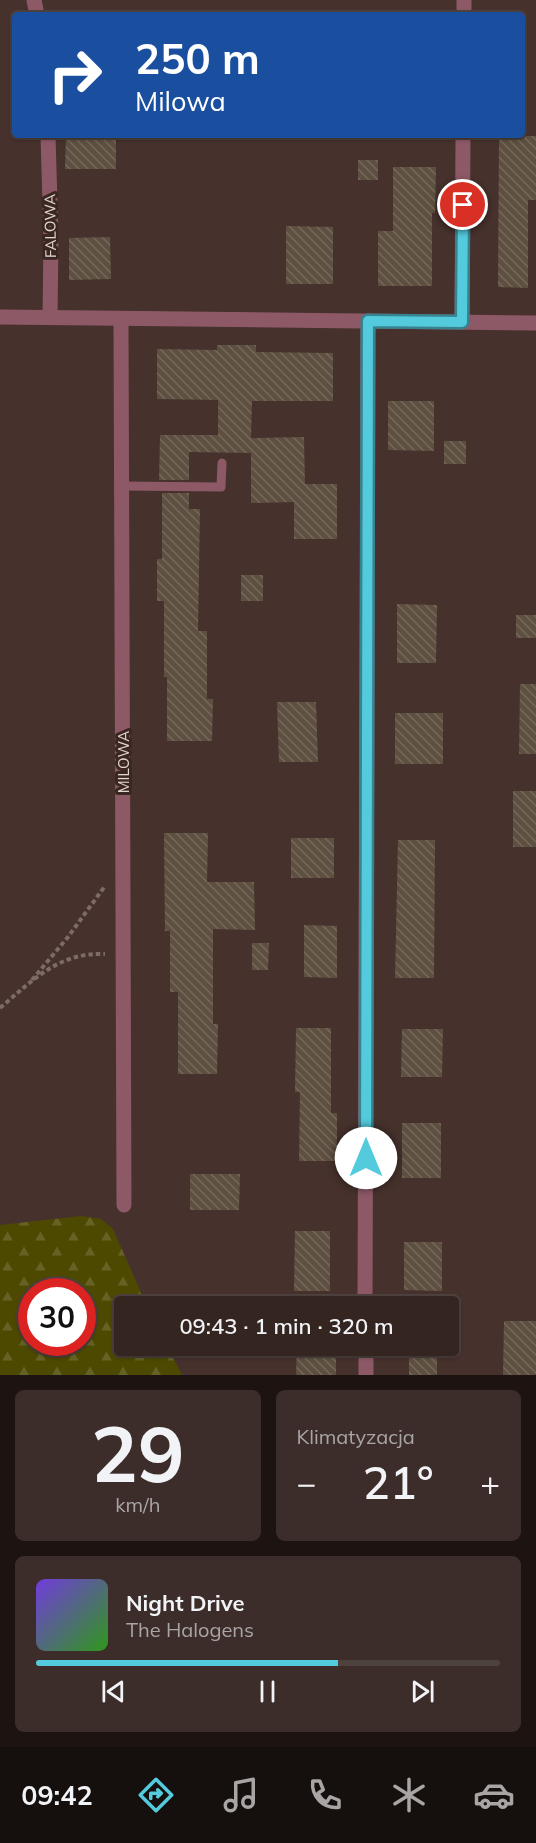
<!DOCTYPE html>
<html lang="pl">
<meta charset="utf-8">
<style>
:root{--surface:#342521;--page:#3c2d2a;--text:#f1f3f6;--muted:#a9a5a5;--line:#4e423f;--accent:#54cadd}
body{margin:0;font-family:Mulish,sans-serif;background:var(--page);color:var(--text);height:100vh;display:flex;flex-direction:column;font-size:22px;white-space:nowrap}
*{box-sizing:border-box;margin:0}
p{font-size:20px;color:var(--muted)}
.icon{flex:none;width:33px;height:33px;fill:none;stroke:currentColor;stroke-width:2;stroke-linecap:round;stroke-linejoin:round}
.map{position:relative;height:1375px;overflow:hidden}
.side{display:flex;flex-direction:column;gap:15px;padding:15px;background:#1d1412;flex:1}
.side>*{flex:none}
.banner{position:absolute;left:12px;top:12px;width:513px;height:126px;border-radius:6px;box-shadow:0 2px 4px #0004,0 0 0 2px var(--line);background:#1a4fa0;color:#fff;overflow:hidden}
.speed{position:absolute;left:18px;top:1278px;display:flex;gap:12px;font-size:30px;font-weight:700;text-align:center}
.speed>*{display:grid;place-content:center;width:78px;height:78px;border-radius:50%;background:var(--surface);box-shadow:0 2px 4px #0004,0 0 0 2px var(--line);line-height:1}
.speed .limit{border:9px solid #d22;background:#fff;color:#111}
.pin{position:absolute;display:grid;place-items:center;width:51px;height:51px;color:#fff;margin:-26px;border:3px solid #fff;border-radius:50%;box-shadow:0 2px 6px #0007}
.me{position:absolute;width:66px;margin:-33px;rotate:0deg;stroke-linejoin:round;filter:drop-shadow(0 0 4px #0008)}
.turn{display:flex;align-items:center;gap:21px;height:126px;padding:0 24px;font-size:27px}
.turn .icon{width:78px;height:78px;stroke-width:2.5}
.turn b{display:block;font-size:42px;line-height:51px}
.big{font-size:45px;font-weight:600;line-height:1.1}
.side .card{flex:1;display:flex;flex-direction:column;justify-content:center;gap:9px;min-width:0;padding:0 21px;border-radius:9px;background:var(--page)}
.side .dial{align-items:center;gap:0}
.dial b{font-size:78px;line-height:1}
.song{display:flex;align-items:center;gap:18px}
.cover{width:72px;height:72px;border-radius:9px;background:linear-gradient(135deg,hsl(260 70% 55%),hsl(110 70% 35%))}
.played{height:6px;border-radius:3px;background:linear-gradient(90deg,var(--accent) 65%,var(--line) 65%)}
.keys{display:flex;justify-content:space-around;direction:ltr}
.heat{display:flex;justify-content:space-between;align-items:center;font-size:33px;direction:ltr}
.side .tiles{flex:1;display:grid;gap:15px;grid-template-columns:1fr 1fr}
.card:last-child{grid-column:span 2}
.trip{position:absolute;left:114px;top:1296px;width:345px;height:60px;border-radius:6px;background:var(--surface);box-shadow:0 2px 4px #0004,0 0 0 2px var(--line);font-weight:600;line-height:60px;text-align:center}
.tab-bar{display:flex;height:96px;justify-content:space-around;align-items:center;background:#150f0d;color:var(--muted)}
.tab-bar .icon{width:42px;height:42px}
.tab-bar .on{color:var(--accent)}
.tab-bar b{font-size:27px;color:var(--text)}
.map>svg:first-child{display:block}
.forest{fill:url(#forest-firs);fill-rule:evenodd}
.building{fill:url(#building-back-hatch)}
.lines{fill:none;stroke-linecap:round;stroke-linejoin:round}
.path{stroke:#7d6b66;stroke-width:4;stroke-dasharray:4.5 3;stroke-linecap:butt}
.service{stroke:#8d5967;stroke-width:9}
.minor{stroke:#8d5967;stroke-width:15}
.route-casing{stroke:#378390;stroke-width:15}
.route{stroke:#54cadd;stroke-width:10}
.labels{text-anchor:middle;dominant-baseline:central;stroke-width:6;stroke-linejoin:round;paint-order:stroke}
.street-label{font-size:15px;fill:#e4d7d3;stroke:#3b2722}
</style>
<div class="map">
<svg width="536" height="1375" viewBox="0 0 536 1375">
<defs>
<pattern id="forest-firs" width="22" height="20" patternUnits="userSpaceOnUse" patternTransform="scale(1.5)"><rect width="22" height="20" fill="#4d4901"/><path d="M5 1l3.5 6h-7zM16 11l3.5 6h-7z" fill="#666225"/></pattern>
<pattern id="building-back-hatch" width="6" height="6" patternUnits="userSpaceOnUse" patternTransform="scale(1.5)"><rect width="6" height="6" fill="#5e5040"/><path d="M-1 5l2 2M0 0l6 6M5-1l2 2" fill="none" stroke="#75685b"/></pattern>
</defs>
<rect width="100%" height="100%" fill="#46312c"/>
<path class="forest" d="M82,1216L101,1219L113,1229L147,1306H124V1346H167L182,1375H0V1225ZM32,1292H82V1342H32Z"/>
<g class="building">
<path d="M66,135H116V169H65Z"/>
<path d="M499,136H536V200H528V288L498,287Z"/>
<rect x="358" y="160" width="20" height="20"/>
<path d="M393,167H436L435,213H432V286H378V231H393Z"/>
<path d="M286,226L333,227V284H286Z"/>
<path d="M110,237L111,279L69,280V238Z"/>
<path d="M217,345H256V352L333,353V401H252L251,438L304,437L305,484H337V539H294V502L251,503V451V453L189,452V480H159L160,435H218V400L157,399V349L217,350Z"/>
<path d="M388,401H434V451L388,450Z"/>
<rect x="444" y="441" width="22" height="23"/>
<path d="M162,493H189V509H200L198,631H207V699H213L212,741H167V677H164V601H157V559H162Z"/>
<rect x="241" y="575" width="22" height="26"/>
<path d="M397,604L437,605L436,663H397Z"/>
<rect x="516" y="615" width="20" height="23"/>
<path d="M520,684H536V754H519Z"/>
<path d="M277,702H316L318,762H279Z"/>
<rect x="395" y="713" width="48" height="51"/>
<rect x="513" y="791" width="23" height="56"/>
<path d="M164,833H208L207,882H254L255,930L213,929V1024H218L217,1074H178V992H170V931H165Z"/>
<rect x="291" y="838" width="43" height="40"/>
<path d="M398,840H435L434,978H395Z"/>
<path d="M304,925L337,926V978L304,977Z"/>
<path d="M252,943H269L268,970H252Z"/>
<path d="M296,1028H331V1113H337V1161H299L300,1092H295Z"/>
<path d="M402,1029H443L442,1077H401Z"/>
<rect x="402" y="1123" width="39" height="55"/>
<path d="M190,1174H240L239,1210H190Z"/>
<path d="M295,1231H330V1291H294Z"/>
<path d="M404,1242H442V1291L404,1290Z"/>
<path d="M504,1321H536V1375H503Z"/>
<path d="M297,1346H336V1375H296Z"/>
<rect x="409" y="1346" width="28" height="29"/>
</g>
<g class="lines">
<g class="path">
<path d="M32,980L68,937L105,886"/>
<path d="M0,1008C33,980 59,952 105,954"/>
</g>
<path class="service" d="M122,486L221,487L222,463"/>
<g class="minor">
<path d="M34,0L37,15"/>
<path d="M464,15V0"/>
<path d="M48,135L51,239L50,317"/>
<path d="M0,317L536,323"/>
<path d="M121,319L124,1205"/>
<path d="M462,322L463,135"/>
<path d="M365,1306L368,321"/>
<path d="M366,1346V1375"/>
</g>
</g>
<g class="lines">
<defs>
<path id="route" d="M366,1158L368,321L462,322L463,205"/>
</defs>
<use href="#route" class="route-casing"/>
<use href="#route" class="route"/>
</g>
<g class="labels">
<g class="street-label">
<text transform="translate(50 226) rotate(-91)">FALOWA</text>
<text transform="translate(123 762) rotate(-90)">MILOWA</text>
</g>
</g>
</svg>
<div class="speed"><div class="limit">30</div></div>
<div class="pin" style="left:463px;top:205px;background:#d93025"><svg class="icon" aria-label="arrive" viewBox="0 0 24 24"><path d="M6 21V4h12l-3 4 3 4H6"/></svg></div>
<svg class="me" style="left:366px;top:1158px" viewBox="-20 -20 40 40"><circle r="19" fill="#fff"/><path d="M0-13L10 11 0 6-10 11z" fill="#54cadd"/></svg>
<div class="trip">09:43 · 1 min · 320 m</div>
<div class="banner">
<div class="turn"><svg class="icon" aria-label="right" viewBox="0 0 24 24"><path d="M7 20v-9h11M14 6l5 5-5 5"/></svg><div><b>250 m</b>Milowa</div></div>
</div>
</div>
<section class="side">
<div class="tiles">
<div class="card dial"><b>29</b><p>km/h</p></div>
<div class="card"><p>Klimatyzacja</p>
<div class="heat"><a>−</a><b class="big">21°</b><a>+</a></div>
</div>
<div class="card">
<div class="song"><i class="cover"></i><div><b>Night Drive</b><p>The Halogens</p></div></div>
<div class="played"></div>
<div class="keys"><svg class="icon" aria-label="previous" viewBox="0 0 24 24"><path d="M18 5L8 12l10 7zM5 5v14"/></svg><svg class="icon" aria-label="pause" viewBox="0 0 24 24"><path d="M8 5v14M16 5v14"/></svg><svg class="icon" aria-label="next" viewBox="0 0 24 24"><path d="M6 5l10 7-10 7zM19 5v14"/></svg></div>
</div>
</div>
</section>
<nav class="tab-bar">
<b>09:42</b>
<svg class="icon on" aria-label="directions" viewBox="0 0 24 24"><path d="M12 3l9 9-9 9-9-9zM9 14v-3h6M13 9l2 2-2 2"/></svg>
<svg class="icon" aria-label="music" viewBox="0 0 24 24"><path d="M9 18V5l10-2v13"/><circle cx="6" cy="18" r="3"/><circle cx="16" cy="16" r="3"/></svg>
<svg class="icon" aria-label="phone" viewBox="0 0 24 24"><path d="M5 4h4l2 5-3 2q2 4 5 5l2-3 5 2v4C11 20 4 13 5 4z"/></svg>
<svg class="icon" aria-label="climate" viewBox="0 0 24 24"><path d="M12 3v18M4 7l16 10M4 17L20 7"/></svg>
<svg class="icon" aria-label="car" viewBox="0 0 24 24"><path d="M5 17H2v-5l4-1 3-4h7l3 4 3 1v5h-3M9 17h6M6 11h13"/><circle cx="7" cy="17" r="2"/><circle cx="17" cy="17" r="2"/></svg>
</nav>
